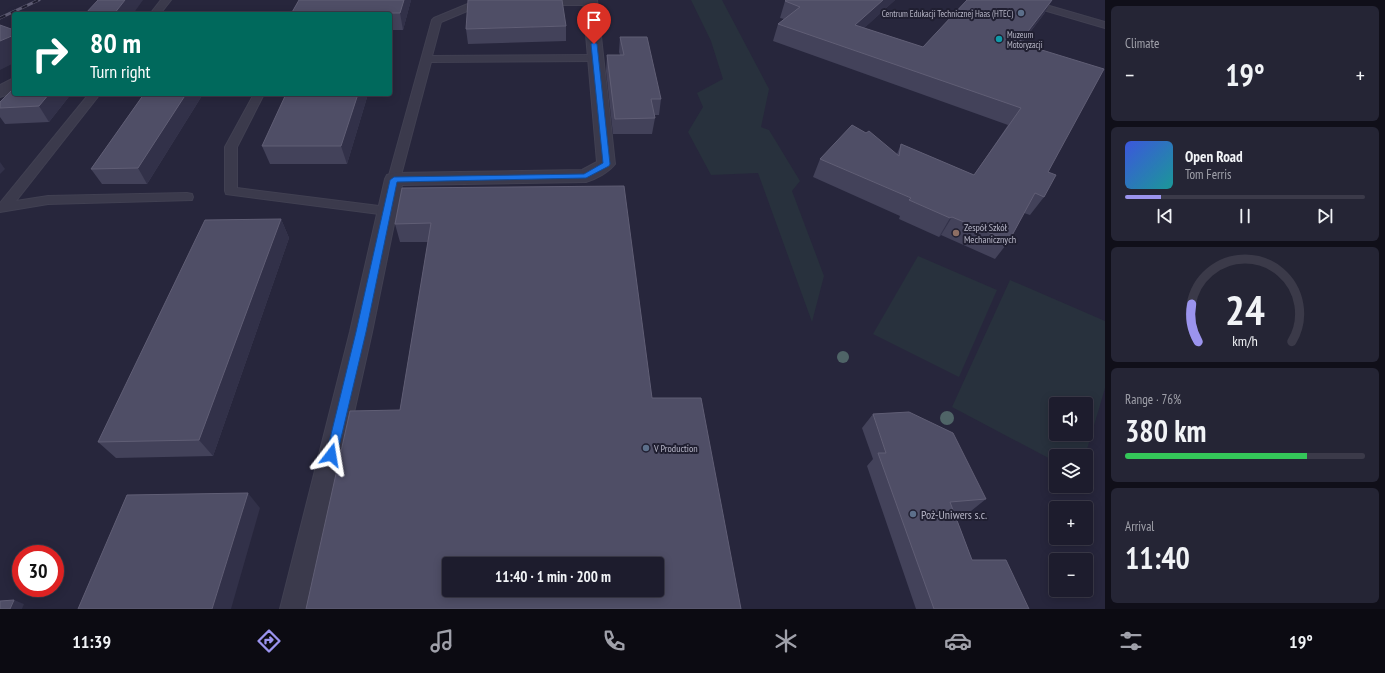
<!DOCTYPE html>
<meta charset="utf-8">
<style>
:root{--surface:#1d1c2d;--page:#252535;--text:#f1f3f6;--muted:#a0a1aa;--line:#3b3a49;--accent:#9b94ee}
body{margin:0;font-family:"PT Sans Narrow",sans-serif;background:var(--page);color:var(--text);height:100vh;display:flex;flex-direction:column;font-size:15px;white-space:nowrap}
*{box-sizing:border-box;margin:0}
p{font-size:13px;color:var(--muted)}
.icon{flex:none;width:22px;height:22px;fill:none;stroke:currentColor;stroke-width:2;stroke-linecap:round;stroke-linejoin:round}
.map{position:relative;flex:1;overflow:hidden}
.drawer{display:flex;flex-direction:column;gap:6px;padding:6px;background:#100f19;width:280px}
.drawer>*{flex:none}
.top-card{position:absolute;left:12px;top:12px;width:380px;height:84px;border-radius:4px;box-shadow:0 2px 10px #0003,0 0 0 1px var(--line);background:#00695c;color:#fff;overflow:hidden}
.fabs{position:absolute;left:1049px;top:397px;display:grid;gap:8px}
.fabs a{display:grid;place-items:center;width:44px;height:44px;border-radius:4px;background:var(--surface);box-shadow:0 2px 10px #0003,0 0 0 1px var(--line);font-size:20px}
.speed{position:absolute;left:12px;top:545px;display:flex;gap:8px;font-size:20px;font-weight:700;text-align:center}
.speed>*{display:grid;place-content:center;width:52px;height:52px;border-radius:50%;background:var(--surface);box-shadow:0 2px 10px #0003,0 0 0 1px var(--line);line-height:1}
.speed .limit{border:6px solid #d22;background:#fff;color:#111}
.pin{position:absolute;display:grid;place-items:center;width:34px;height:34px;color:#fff;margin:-41px -17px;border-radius:50% 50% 50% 0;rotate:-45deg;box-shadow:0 0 4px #0007}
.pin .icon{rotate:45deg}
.me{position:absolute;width:44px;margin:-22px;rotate:14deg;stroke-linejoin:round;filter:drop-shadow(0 0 3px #0008)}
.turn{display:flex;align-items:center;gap:14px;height:84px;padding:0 12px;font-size:18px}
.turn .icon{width:52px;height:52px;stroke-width:2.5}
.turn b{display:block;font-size:28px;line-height:34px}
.big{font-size:30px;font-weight:800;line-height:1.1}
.drawer .widget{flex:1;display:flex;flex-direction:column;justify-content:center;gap:6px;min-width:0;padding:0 14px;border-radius:6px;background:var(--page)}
.drawer .dial{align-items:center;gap:0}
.dial svg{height:104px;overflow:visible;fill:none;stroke:var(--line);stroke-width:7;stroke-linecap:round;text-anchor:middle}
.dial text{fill:var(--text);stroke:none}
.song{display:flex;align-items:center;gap:12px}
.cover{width:48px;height:48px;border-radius:6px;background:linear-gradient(135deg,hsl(230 70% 55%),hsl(180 70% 35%))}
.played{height:4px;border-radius:2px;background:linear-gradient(90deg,var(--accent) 15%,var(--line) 15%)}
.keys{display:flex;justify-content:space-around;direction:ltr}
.heat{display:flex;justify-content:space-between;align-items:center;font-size:22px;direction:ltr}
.charge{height:6px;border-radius:3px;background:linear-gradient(90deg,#34c759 76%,var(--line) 0)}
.trip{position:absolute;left:442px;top:557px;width:222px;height:40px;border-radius:4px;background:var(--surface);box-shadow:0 2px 10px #0003,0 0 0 1px var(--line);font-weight:800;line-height:40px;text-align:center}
.tab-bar{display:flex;height:64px;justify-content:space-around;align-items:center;background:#0c0b12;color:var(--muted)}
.tab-bar .icon{width:28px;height:28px}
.tab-bar .on{color:var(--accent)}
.tab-bar b{font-size:18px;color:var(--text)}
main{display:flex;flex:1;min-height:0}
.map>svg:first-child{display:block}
.green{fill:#28313d;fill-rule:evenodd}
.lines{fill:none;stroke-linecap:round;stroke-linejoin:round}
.lane-casing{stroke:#414052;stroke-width:2}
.street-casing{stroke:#414052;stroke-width:2}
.lane{fill:#3b3a4c;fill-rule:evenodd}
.street{fill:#3b3a4c;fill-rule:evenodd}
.rail-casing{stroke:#5e5c73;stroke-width:3}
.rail{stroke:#201f31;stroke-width:2;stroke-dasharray:6;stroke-linecap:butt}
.tree{fill:#4f6467}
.wall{fill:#43425a}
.shaded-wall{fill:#323149}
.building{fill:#4f4e66;stroke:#605e75;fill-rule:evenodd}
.route{fill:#1a73e8;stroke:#114b97}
.service-dot{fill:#5c6f8a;stroke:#201f31;stroke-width:1.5}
.culture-dot{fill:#0f9aa8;stroke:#201f31;stroke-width:1.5}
.education-dot{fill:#8d6e63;stroke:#201f31;stroke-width:1.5}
.labels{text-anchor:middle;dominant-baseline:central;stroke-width:4;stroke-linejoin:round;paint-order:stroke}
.far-poi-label{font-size:9px;fill:#b7b6c7;stroke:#201f31;text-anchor:end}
.poi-label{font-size:10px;fill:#b7b6c7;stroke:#201f31;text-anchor:start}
.near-poi-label{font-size:12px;fill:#b7b6c7;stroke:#201f31;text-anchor:start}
</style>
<main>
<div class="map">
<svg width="1105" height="609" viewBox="0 0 1105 609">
<rect width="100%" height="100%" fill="#27263c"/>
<g class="green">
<path d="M691,0H722L769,89L761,127L769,130L800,181L792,191L824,276L812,322L758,173L711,175L688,132L703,107L697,93L723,79L711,41Z"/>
<path d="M918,256L997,290L959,377L873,334Z"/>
<path d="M1010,280L1105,321V388L1085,456H1056V462L952,407ZM1056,404H1086V434H1056Z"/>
</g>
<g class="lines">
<defs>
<g id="lane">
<path d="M161,0H171L160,14H150Z"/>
<path d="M487,0L492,3L490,5L479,6L441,22L432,56L596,55L601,58L596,61L431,62L400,179L398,182H390L388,179L432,20L434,18L475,1Z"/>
<path d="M543,0H593L595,2L590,5H540L538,3L540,1Z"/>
<path d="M1014,0H1029L1105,22V28L1016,2Z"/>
<path d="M89,94H100L16,201L48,196L187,193L192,194L193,197L192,200L48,204L0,212V203Z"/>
<path d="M254,94H264L237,147V188L387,207L392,208L394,211L392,214L387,215L226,194L225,191V147Z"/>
</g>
<g id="street">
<path d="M583,0H597L615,164C609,172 596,179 586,182L402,185L372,332L310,609H280L350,332L385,179L387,175L394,173L582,170L597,162Z"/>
<path d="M14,78V90L6,95L0,97V85Z"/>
</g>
</defs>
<use href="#lane" class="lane-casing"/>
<use href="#street" class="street-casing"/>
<use href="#lane" class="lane"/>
<use href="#street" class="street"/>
<defs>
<path id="rail" d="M0,18L39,0"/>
</defs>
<use href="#rail" class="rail-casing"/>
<use href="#rail" class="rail"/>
</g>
<g class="tree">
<circle cx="843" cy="357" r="6"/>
<circle cx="947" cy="418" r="7"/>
</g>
<g class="wall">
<path d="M299,0H411L403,30H390V14H291Z"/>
<path d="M786,0H895L864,28L923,47L967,0H1052L1044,14L1021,44L1048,172L1044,197L1030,215L1024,213L1009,241L995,259L941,235L939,237L899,219L900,216L813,177L820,159L897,154L901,144L974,175L1008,125L773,41L778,24L784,19L780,18L785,1Z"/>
<path d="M566,26V41L468,44L466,29Z"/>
<path d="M620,37L661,99L659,115H654L655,118L652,134H613L606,71L607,55H620L619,52Z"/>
<path d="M14,94H71L49,122L5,124L0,117V102Z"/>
<path d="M144,94H203L147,184H102L91,169Z"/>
<path d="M368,94L347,164H270L262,146Z"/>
<path d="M402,188L652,398L741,609L400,410L428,242H400L395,224Z"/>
<path d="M281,219L289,238L213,456L116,458L98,442Z"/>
<path d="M873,414L986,499L971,511L954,512L972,560L1029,609H916L867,466L873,459L862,428Z"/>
</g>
<g class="shaded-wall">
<path d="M125,0H143L133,14H114Z"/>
<path d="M404,0H411L403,30L400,13Z"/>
<path d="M883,0H895L849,42L855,25Z"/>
<path d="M1052,0L1044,14L1008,60L1019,43Z"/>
<path d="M14,35V63L0,70V41Z"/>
<path d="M49,94H71L49,122L39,106Z"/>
<path d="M186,94H203L147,184L138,168Z"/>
<path d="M358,94H368L347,164L341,146Z"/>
<path d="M0,162L5,169L0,174Z"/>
<path d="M952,217L941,235L939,237L950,218Z"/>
<path d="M281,219L289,238L213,456L199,440Z"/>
<path d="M248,493L260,508L231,609H212Z"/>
<path d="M14,600L24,604L22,609H10Z"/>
</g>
<g class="building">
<path d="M98,0H125L114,14H85Z"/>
<path d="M299,0H404L400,13H384V14H291Z"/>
<path d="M468,0H562L566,26L466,29Z"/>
<path d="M786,0H883L855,25L923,47L967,0H1052L1019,43L1104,69L1048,172L1056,175L1044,197L1035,193L1009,241L952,217L950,218L909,200L911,198L820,159L852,125L866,133L869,131L899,156L901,144L974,175L1021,108L778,24L800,7L785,1Z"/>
<path d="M0,25L14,30V35L0,41Z"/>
<path d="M620,37H647L661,99H651L655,118L615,119L607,55H624Z"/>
<path d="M14,88V94H49L39,106L0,108V102Z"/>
<path d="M144,94H186L138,168L91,169Z"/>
<path d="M286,94H358L341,146H262Z"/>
<path d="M624,186L652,398H701L741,609H306L350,411L400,410L431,223L395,224L402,188ZM449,564H657V590H449Z"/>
<path d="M281,219L199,440L98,442L205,220Z"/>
<path d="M909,412L953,433L986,499L950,502L972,560H1006L1029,609H934L878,453H886L873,414Z"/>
<path d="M248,493L212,609H78L127,495Z"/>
<path d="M14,600L10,609H0V601Z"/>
</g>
<path class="route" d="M594,42L597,44L610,164L609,166L586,178L397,182L366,332L337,455L335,459L331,460L328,459L326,455L356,332L390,180L394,177L584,174L603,163L591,44Z"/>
<g class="service-dot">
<circle cx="1021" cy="13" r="4"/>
<circle cx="646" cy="448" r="4"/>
<circle cx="913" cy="514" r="4"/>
</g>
<circle class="culture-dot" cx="999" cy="39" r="4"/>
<circle class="education-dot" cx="956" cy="233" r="4"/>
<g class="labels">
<g class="far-poi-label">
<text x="1013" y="13">Centrum Edukacji Technicznej Haas (HTEC)</text>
<text x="1007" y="34" text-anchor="start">Muzeum<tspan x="1007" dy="10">Motoryzacji</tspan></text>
</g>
<g class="poi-label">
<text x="964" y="227">Zespół Szkół<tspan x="964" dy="12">Mechanicznych</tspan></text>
<text x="654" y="448">V Production</text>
</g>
<g class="near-poi-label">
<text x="921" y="514">Poż-Uniwers s.c.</text>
</g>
</g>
</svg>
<div class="fabs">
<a><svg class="icon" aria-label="sound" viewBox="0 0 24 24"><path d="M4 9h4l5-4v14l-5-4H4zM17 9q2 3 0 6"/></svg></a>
<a><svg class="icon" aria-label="layers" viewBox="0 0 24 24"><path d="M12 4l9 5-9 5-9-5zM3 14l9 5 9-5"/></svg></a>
<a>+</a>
<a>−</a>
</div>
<div class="speed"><div class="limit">30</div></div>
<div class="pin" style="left:594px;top:44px;background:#d93025"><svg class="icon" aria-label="arrive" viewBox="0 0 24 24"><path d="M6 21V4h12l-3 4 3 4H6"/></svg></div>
<svg class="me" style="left:331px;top:455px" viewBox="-20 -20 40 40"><path d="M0-17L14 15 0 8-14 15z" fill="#1a73e8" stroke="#fff" stroke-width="4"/></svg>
<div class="trip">11:40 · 1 min · 200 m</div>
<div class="top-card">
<div class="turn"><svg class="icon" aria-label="right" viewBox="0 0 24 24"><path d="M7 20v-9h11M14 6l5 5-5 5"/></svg><div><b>80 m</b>Turn right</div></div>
</div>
</div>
<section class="drawer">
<div class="widget"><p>Climate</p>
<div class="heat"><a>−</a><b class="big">19°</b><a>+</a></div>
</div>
<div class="widget">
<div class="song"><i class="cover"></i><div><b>Open Road</b><p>Tom Ferris</p></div></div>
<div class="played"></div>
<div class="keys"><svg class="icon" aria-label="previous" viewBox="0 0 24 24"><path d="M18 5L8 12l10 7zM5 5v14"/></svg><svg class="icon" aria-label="pause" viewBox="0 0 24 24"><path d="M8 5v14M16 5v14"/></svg><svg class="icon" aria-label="next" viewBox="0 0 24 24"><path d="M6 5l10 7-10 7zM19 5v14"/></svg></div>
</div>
<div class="widget dial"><svg viewBox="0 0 100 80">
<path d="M14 69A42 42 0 1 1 86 69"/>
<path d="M14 69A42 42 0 0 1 9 40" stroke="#9b94ee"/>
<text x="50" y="56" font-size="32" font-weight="700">24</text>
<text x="50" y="72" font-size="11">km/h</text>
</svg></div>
<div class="widget"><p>Range · 76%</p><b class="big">380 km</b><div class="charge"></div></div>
<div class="widget"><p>Arrival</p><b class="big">11:40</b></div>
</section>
</main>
<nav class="tab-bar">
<b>11:39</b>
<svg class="icon on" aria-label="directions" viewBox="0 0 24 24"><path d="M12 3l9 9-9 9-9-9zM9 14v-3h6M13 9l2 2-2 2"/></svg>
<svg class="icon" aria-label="music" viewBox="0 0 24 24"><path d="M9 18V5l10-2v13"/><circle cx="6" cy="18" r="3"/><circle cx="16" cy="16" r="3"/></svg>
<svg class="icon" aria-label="phone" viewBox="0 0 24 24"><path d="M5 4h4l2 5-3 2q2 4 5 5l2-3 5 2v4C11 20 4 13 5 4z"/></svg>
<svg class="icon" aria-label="climate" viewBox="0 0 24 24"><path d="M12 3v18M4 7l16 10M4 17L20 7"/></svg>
<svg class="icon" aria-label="car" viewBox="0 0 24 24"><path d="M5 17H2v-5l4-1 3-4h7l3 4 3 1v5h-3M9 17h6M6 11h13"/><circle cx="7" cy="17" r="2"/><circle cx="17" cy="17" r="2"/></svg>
<svg class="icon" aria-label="filters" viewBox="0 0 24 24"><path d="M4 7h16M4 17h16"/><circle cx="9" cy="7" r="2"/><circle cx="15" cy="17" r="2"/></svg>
<b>19°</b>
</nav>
